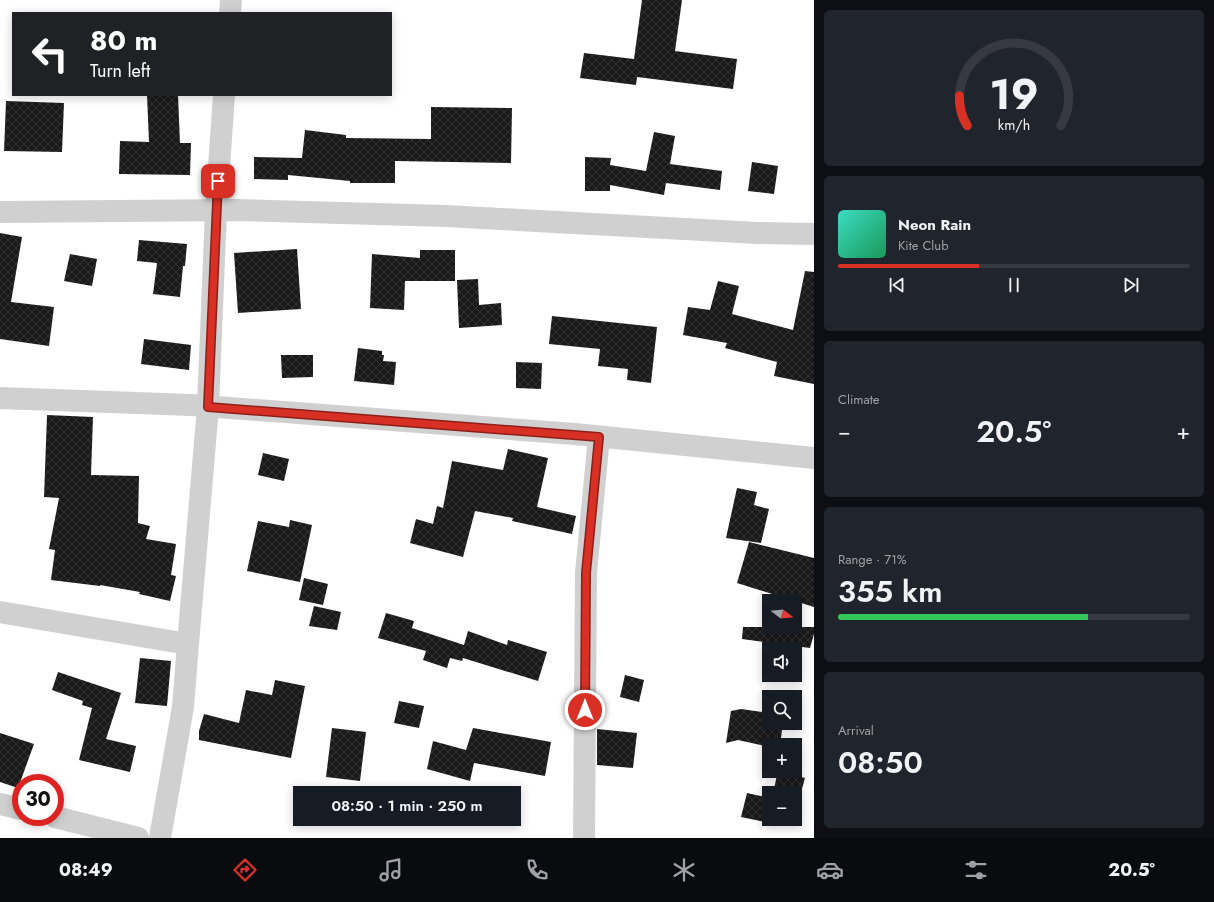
<!DOCTYPE html>
<meta charset="utf-8">
<style>
:root{--surface:#171b24;--page:#20242c;--text:#f1f3f6;--muted:#9ea1a6;--line:#363941;--accent:#d93025}
body{margin:0;font-family:Jost,sans-serif;background:var(--page);color:var(--text);height:100vh;display:flex;flex-direction:column;font-size:15px;white-space:nowrap}
*{box-sizing:border-box;margin:0}
p{font-size:13px;color:var(--muted)}
.icon{flex:none;width:22px;height:22px;fill:none;stroke:currentColor;stroke-width:2;stroke-linecap:round;stroke-linejoin:round}
.map{position:relative;flex:1;overflow:hidden}
.side{display:flex;flex-direction:column;gap:10px;padding:10px;background:#0d0f14;width:400px}
.side>*{flex:none}
.hud{position:absolute;left:12px;top:12px;width:380px;height:84px;border-radius:0px;box-shadow:0 2px 10px #0003;background:#202124;color:#fff;overflow:hidden}
.needle{width:26px;rotate:106deg}
.fabs{position:absolute;left:762px;top:594px;display:grid;gap:8px}
.fabs a{display:grid;place-items:center;width:40px;height:40px;border-radius:0px;background:var(--surface);box-shadow:0 2px 10px #0003;font-size:20px}
.speed{position:absolute;left:12px;top:774px;display:flex;gap:8px;font-size:20px;font-weight:700;text-align:center}
.speed>*{display:grid;place-content:center;width:52px;height:52px;border-radius:50%;background:var(--surface);box-shadow:0 2px 10px #0003;line-height:1}
.speed .limit{border:6px solid #d22;background:#fff;color:#111}
.pin{position:absolute;display:grid;place-items:center;width:34px;height:34px;color:#fff;margin:-17px;border-radius:8px;box-shadow:0 2px 6px #0006}
.me{position:absolute;width:44px;margin:-22px;rotate:0deg;stroke-linejoin:round;filter:drop-shadow(0 0 3px #0008)}
.turn{display:flex;align-items:center;gap:14px;height:84px;padding:0 12px;font-size:18px}
.turn .icon{width:52px;height:52px;stroke-width:2.5}
.turn b{display:block;font-size:28px;line-height:34px}
.big{font-size:30px;font-weight:600;line-height:1.1}
.side .card{flex:1;display:flex;flex-direction:column;justify-content:center;gap:6px;min-width:0;padding:0 14px;border-radius:6px;background:var(--page)}
.side .dial{align-items:center;gap:0}
.dial svg{height:104px;overflow:visible;fill:none;stroke:var(--line);stroke-width:7;stroke-linecap:round;text-anchor:middle}
.dial text{fill:var(--text);stroke:none}
.song{display:flex;align-items:center;gap:12px}
.cover{width:48px;height:48px;border-radius:6px;background:linear-gradient(135deg,hsl(170 70% 55%),hsl(150 70% 35%))}
.played{height:4px;border-radius:2px;background:linear-gradient(90deg,var(--accent) 40%,var(--line) 40%)}
.keys{display:flex;justify-content:space-around;direction:ltr}
.heat{display:flex;justify-content:space-between;align-items:center;font-size:22px;direction:ltr}
.charge{height:6px;border-radius:3px;background:linear-gradient(90deg,#34c759 71%,var(--line) 0)}
.trip{position:absolute;left:293px;top:786px;width:228px;height:40px;border-radius:0px;background:var(--surface);box-shadow:0 2px 10px #0003;font-weight:600;line-height:40px;text-align:center}
.tab-bar{display:flex;height:64px;justify-content:space-around;align-items:center;background:#090b0e;color:var(--muted)}
.tab-bar .icon{width:28px;height:28px}
.tab-bar .selected{color:var(--accent)}
.tab-bar b{font-size:18px;color:var(--text)}
main{display:flex;flex:1;min-height:0}
.map>svg:first-child{display:block}
.building{fill:url(#building-cross-hatch)}
.lines{fill:none;stroke-linecap:round;stroke-linejoin:round}
.minor{stroke:#d0d0d0;stroke-width:22}
.route-casing{stroke:#8d1f18;stroke-width:10}
.route{stroke:#d93025;stroke-width:7}
</style>
<main>
<div class="map">
<svg width="814" height="838" viewBox="0 0 814 838">
<defs>
<pattern id="building-cross-hatch" width="8" height="8" patternUnits="userSpaceOnUse"><rect width="8" height="8" fill="#1a1a1a"/><path d="M0 0l8 8M0 8l8-8" fill="none" stroke="#333"/></pattern>
</defs>
<rect width="100%" height="100%" fill="#fff"/>
<g class="building">
<path d="M642,0H682L675,51L737,59L733,89L637,77L636,85L580,78L584,53L634,59Z"/>
<path d="M147,95H178L180,143H191L190,175L119,174L120,141L149,142Z"/>
<path d="M6,101L64,103L62,152L4,151Z"/>
<path d="M431,107L512,108L511,163L395,161V183H350V181L288,175V180L254,179V157L302,158L305,130L346,135V138L431,139Z"/>
<path d="M654,132L675,136L670,164L722,171L720,190L666,183L664,195L610,185V191H585V157L611,158L610,165L646,171Z"/>
<path d="M752,162L778,166L774,194L748,191Z"/>
<path d="M0,233L22,237L11,302L54,307L49,346L0,339Z"/>
<path d="M139,240L187,244L185,266H183L180,297L153,294L157,263L137,261Z"/>
<path d="M297,249L301,309L238,313L234,253Z"/>
<path d="M420,250H455V281H405L404,310L370,308L372,254L420,258Z"/>
<path d="M70,254L97,259L92,286L64,281Z"/>
<path d="M805,271L814,272V384L774,376L777,362L725,348L727,343L683,335L688,307L710,310L718,281L739,286L732,314L793,330Z"/>
<path d="M478,279L479,305L501,303L502,325L459,328L457,280Z"/>
<path d="M552,316L657,327L651,383L627,380L628,369L598,366L600,349L549,344Z"/>
<path d="M144,339L191,345L189,370L141,364Z"/>
<path d="M358,348L382,351V355H384L383,361L396,362L394,385L354,381Z"/>
<path d="M281,355H313V377L282,378Z"/>
<path d="M516,362L542,363L541,389L516,388Z"/>
<path d="M47,415L93,417L91,475L139,476L138,523L150,526L146,539L176,544L171,575L176,576L170,601L139,594L140,592L100,585V586L51,580L55,550L49,549L59,498L44,497Z"/>
<path d="M508,449L548,458L537,507L576,516L572,534L512,521L513,518L475,511L463,557L410,543L416,519L433,524L437,506L443,508L452,461L503,470Z"/>
<path d="M263,453L289,459L284,481L258,475Z"/>
<path d="M737,488L757,492L754,505L769,509L761,543L726,538Z"/>
<path d="M290,520L312,525L300,582L247,571L258,521L289,527Z"/>
<path d="M749,542L814,558V607L737,583Z"/>
<path d="M304,578L328,584L323,605L299,600Z"/>
<path d="M314,606L341,612L337,630L309,626Z"/>
<path d="M386,613L414,621L412,628L464,645L468,631L507,645L508,640L547,652L538,681L463,658L462,661L450,658L447,668L423,660L426,651L378,638Z"/>
<path d="M743,627H814V634L810,648L742,639Z"/>
<path d="M140,658L171,661L167,706L135,703Z"/>
<path d="M58,672L121,693L106,739L136,746L130,772L79,760L92,708L82,705L83,701L52,690Z"/>
<path d="M625,675L644,680L639,702L620,697Z"/>
<path d="M275,680L305,686L291,758L199,740V731L204,714L239,723L246,690L272,695Z"/>
<path d="M399,701L424,706L419,728L394,723Z"/>
<path d="M741,709L769,713V723H783L780,745H769V747L738,740L726,743L731,711Z"/>
<path d="M332,728L366,732L360,781L326,777Z"/>
<path d="M473,728L551,742L545,776L474,763L470,781L427,769L433,741L466,750Z"/>
<path d="M597,729L637,733L633,768L597,765Z"/>
<path d="M0,733L34,744L18,788L0,782Z"/>
<path d="M778,771L805,778L798,803L795,802V793H773Z"/>
<path d="M747,793L769,798V819H771L770,823L741,817Z"/>
</g>
<g class="lines">
<g class="minor">
<path d="M230,13L231,0"/>
<path d="M0,212L238,210L446,216L758,233L814,234"/>
<path d="M0,398L191,405L575,434L814,458"/>
<path d="M0,612L188,644"/>
<path d="M0,804L21,809"/>
<path d="M55,817L138,838"/>
<path d="M160,838L183,707L188,644L208,407L216,210L224,95"/>
<path d="M584,838L586,573L599,437"/>
</g>
</g>
<g class="lines">
<defs>
<path id="route" d="M218,181L208,407L599,437L586,573L585,710"/>
</defs>
<use href="#route" class="route-casing"/>
<use href="#route" class="route"/>
</g>
</svg>
<div class="fabs">
<a><svg class="needle" viewBox="-14 -14 28 28"><path d="M0-13l5 13h-10z" fill="#e53935"/><path d="M0 13l5-13h-10z" fill="#9ea1a6"/></svg></a>
<a><svg class="icon" aria-label="sound" viewBox="0 0 24 24"><path d="M4 9h4l5-4v14l-5-4H4zM17 9q2 3 0 6"/></svg></a>
<a><svg class="icon" aria-label="search" viewBox="0 0 24 24"><circle cx="10" cy="10" r="6"/><path d="M15 15l6 6"/></svg></a>
<a>+</a>
<a>−</a>
</div>
<div class="speed"><div class="limit">30</div></div>
<div class="pin" style="left:218px;top:181px;background:#d93025"><svg class="icon" aria-label="arrive" viewBox="0 0 24 24"><path d="M6 21V4h12l-3 4 3 4H6"/></svg></div>
<svg class="me" style="left:585px;top:710px" viewBox="-20 -20 40 40"><circle r="17" fill="#d93025" stroke="#fff" stroke-width="3"/><path d="M0-11L8 9 0 5-8 9z" fill="#fff"/></svg>
<div class="trip">08:50 · 1 min · 250 m</div>
<div class="hud">
<div class="turn"><svg class="icon" aria-label="left" viewBox="0 0 24 24"><path d="M17 20v-9H6M10 6l-5 5 5 5"/></svg><div><b>80 m</b>Turn left</div></div>
</div>
</div>
<section class="side">
<div class="card dial"><svg viewBox="0 0 100 80">
<path d="M14 69A42 42 0 1 1 86 69"/>
<path d="M14 69A42 42 0 0 1 8 46" stroke="#d93025"/>
<text x="50" y="56" font-size="32" font-weight="700">19</text>
<text x="50" y="72" font-size="11">km/h</text>
</svg></div>
<div class="card">
<div class="song"><i class="cover"></i><div><b>Neon Rain</b><p>Kite Club</p></div></div>
<div class="played"></div>
<div class="keys"><svg class="icon" aria-label="previous" viewBox="0 0 24 24"><path d="M18 5L8 12l10 7zM5 5v14"/></svg><svg class="icon" aria-label="pause" viewBox="0 0 24 24"><path d="M8 5v14M16 5v14"/></svg><svg class="icon" aria-label="next" viewBox="0 0 24 24"><path d="M6 5l10 7-10 7zM19 5v14"/></svg></div>
</div>
<div class="card"><p>Climate</p>
<div class="heat"><a>−</a><b class="big">20.5°</b><a>+</a></div>
</div>
<div class="card"><p>Range · 71%</p><b class="big">355 km</b><div class="charge"></div></div>
<div class="card"><p>Arrival</p><b class="big">08:50</b></div>
</section>
</main>
<nav class="tab-bar">
<b>08:49</b>
<svg class="icon selected" aria-label="directions" viewBox="0 0 24 24"><path d="M12 3l9 9-9 9-9-9zM9 14v-3h6M13 9l2 2-2 2"/></svg>
<svg class="icon" aria-label="music" viewBox="0 0 24 24"><path d="M9 18V5l10-2v13"/><circle cx="6" cy="18" r="3"/><circle cx="16" cy="16" r="3"/></svg>
<svg class="icon" aria-label="phone" viewBox="0 0 24 24"><path d="M5 4h4l2 5-3 2q2 4 5 5l2-3 5 2v4C11 20 4 13 5 4z"/></svg>
<svg class="icon" aria-label="climate" viewBox="0 0 24 24"><path d="M12 3v18M4 7l16 10M4 17L20 7"/></svg>
<svg class="icon" aria-label="car" viewBox="0 0 24 24"><path d="M5 17H2v-5l4-1 3-4h7l3 4 3 1v5h-3M9 17h6M6 11h13"/><circle cx="7" cy="17" r="2"/><circle cx="17" cy="17" r="2"/></svg>
<svg class="icon" aria-label="filters" viewBox="0 0 24 24"><path d="M4 7h16M4 17h16"/><circle cx="9" cy="7" r="2"/><circle cx="15" cy="17" r="2"/></svg>
<b>20.5°</b>
</nav>
